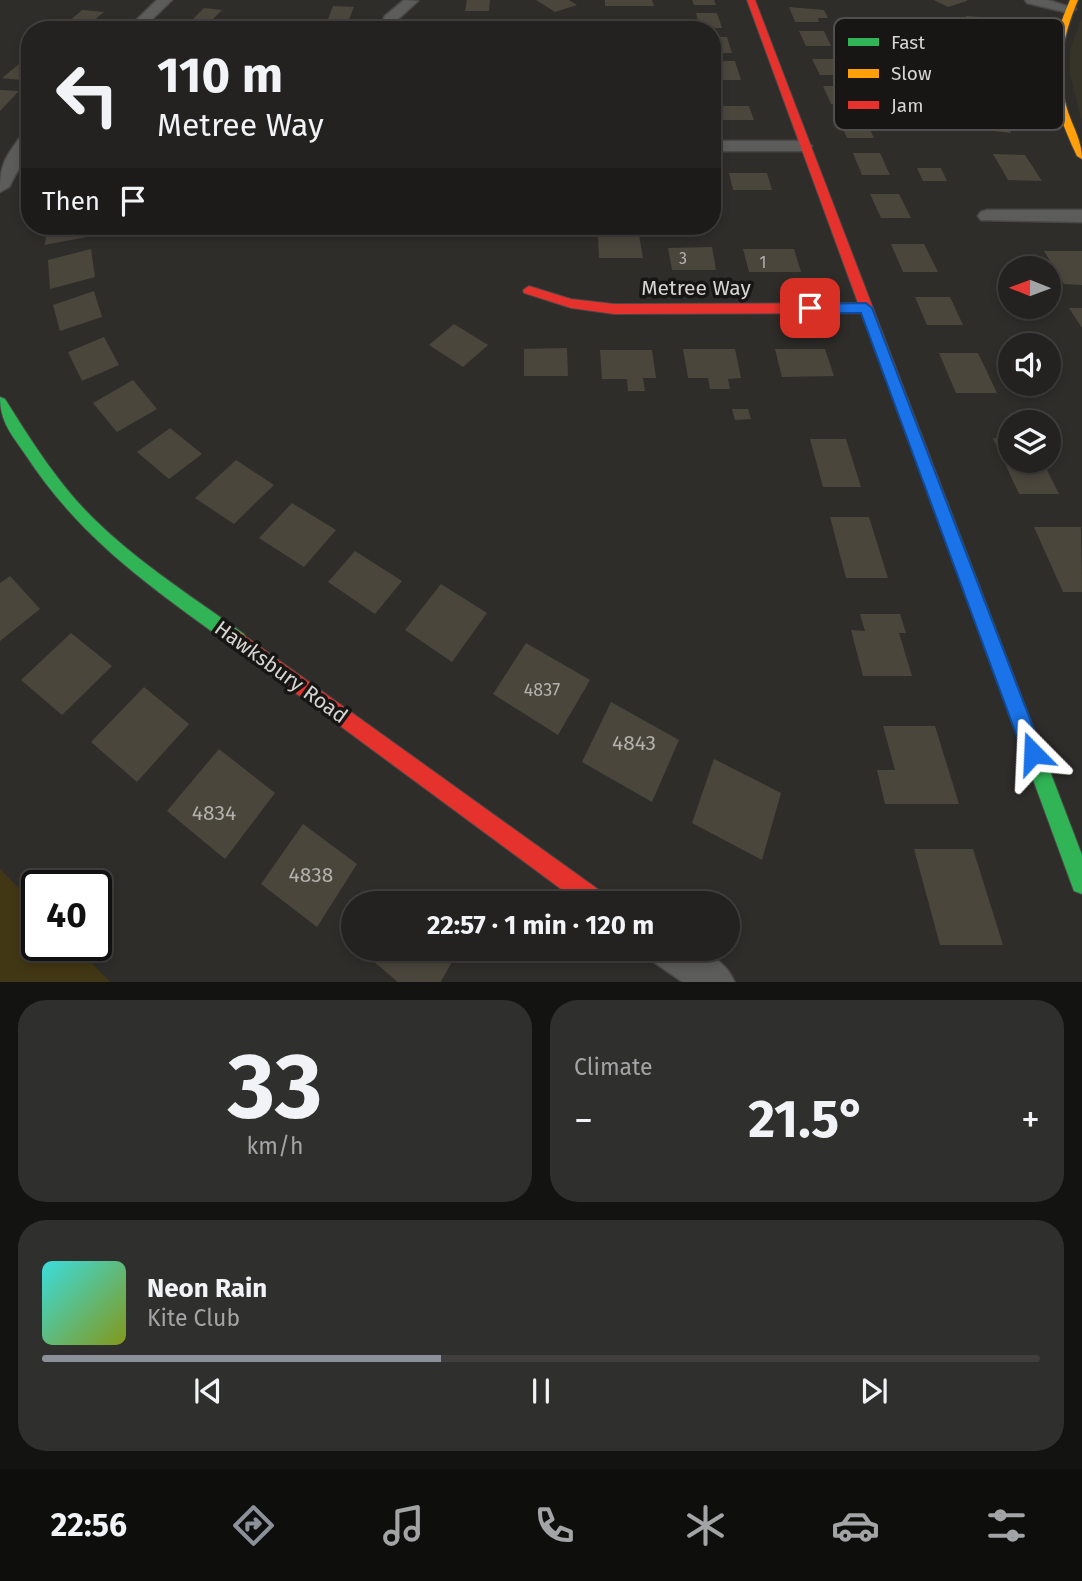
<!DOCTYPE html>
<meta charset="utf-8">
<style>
:root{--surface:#232220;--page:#2f2f2d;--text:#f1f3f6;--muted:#a3a4a5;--line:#403f3e;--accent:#8c9099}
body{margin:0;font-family:"Fira Sans",sans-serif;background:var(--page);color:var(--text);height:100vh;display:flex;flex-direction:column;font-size:26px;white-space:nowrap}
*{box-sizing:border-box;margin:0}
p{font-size:23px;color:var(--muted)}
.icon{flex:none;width:38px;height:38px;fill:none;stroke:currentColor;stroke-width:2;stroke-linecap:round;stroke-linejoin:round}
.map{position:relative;height:982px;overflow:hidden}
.panel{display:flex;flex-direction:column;gap:18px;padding:18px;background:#131312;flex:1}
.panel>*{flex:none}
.hud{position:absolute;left:21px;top:21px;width:700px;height:214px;border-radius:28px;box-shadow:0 4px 10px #0003,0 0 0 2px var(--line);background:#232220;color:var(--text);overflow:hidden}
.needle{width:46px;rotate:271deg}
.buttons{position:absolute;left:998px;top:256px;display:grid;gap:14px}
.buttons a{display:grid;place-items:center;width:63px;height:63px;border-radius:50%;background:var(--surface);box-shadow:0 4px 10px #0003,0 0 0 2px var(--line);font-size:35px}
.speed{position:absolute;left:21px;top:870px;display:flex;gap:14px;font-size:35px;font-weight:700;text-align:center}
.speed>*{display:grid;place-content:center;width:91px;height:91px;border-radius:50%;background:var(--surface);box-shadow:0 4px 10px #0003,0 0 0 2px var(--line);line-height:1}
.speed .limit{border:4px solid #111;border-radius:10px;background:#fff;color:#111}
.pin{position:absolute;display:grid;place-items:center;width:60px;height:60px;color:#fff;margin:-30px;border-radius:14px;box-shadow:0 4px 10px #0006}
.me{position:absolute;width:77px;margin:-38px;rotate:339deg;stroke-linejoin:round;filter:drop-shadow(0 0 5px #0008)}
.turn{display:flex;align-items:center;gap:24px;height:147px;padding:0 21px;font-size:32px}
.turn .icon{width:91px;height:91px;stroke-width:2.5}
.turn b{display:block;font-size:49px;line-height:60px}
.then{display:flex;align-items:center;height:66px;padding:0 21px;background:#0003;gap:14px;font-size:26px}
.big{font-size:52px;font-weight:700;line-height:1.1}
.panel .widget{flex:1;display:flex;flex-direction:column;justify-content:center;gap:10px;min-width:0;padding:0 24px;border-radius:28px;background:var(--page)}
.panel .dial{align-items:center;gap:0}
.dial b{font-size:91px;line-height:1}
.song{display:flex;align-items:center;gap:21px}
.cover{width:84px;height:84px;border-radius:10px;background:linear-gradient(135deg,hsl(180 70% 55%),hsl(70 70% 35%))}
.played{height:7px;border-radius:4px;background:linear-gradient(90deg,var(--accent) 40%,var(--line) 40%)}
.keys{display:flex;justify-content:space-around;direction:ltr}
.heat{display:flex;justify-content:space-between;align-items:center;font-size:38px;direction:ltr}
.panel .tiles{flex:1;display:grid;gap:18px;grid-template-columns:1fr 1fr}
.widget:last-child{grid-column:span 2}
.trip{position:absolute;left:341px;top:891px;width:399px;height:70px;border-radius:35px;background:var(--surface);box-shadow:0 4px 10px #0003,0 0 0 2px var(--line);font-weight:700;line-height:70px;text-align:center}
.menu{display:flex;height:112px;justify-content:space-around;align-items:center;background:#0e0e0d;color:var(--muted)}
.menu .icon{width:49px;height:49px}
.menu .current{color:var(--accent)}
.menu b{font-size:32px;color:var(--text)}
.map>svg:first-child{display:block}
.built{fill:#363329}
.green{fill:#423714}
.building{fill:#4a463c}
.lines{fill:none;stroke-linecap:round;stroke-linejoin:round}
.street-casing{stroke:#494846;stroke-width:3}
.fast-casing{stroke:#494846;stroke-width:2}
.slow-casing{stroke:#494846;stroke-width:2}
.jam-casing{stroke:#494846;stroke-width:2}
.street{fill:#5c5c5a;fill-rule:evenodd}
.fast{fill:#30b455;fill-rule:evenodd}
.slow{fill:#ff9f0a;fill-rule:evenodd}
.jam{fill:#e5322d;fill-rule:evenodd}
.route{fill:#1a73e8;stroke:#114b97;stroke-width:2}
.labels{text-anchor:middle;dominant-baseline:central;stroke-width:7;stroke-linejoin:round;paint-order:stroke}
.far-number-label{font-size:16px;fill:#b3b1ac}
.number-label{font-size:18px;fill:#b3b1ac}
.street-label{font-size:21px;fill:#d6d5d2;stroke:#171614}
.near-number-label{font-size:21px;fill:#b3b1ac}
.key{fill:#171614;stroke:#504f4d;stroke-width:2}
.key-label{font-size:19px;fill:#d6d5d2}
</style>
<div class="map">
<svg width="1082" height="983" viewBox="0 0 1082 983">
<rect width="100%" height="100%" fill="#2f2d2a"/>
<path class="built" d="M1082,17V122L1070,74V50Z"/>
<path class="green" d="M0,869L37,907V945H74L110,982H0Z"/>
<g class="building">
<path d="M467,0H490L489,11H465Z"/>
<path d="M536,0H569L577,5L555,12Z"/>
<path d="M605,0H652L654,6H605Z"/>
<path d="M692,0H714L716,5H694Z"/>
<path d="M934,0H967V1L948,7Z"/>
<path d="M333,6L354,7L349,19H328Z"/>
<path d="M789,7L824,10L828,18H818L819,22H795Z"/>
<path d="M204,8L222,10L207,25L188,24Z"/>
<path d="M82,10L104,12L86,27L65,25Z"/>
<path d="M696,13H717L722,28H700Z"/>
<path d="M966,16L994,18L1003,35L975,34Z"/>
<path d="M799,31H824L831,46H806Z"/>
<path d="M712,37H727L732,53H712Z"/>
<path d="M812,59H837L845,75H820Z"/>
<path d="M24,60H30V81L2,78Z"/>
<path d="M712,61H735L741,80H715Z"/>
<path d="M823,86H849L857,104H831Z"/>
<path d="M0,90L19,91L0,111Z"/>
<path d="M712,106H749L754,120H713Z"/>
<path d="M971,108L1004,111L1011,133L978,129Z"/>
<path d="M838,118H864L874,138H847Z"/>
<path d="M853,153H880L890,175H862Z"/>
<path d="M993,154L1025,155L1042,181L1008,180Z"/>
<path d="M917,168H941L947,181H923Z"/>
<path d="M729,173H767L772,190H733Z"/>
<path d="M870,194H899L911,218H881Z"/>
<path d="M47,226H87L86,237L45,245Z"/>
<path d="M524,226H560V235L524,236Z"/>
<path d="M598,235H639L643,258H599Z"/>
<path d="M891,244H924L938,272H903Z"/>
<path d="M712,247L716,270H672L668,248Z"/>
<path d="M91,249L95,277L50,289L48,260Z"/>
<path d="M743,249H794L801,272H749Z"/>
<path d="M1044,251H1082V285L1064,284Z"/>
<path d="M94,291L102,317L60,331L53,305Z"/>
<path d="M915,297H950L963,325H927Z"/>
<path d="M1069,308H1082V328Z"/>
<path d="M454,324L488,345L463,367L429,345Z"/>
<path d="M104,337L119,365L82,381L68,352Z"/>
<path d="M567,348L568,376H524V349Z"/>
<path d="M683,349H735L741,378L728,379L730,389H710L708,378H688Z"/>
<path d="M775,349H825L834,376L782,377Z"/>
<path d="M600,350H652L656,378H643L645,391H628L627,379H602Z"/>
<path d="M939,353H978L997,393H956Z"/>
<path d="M133,380L157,409L117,432L93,403Z"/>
<path d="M732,409H748L751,419L735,420Z"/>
<path d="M170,428L202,454L169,479L137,452Z"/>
<path d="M993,438H1010V460H1042L1059,494H1019Z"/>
<path d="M810,439H846L861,487H823Z"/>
<path d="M236,460L274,485L234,524L195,498Z"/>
<path d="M292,503L336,530L304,567L259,538Z"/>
<path d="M830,517H869L888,578H846Z"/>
<path d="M1034,527H1081L1082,592H1063Z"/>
<path d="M355,551L402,581L375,614L328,582Z"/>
<path d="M10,576L40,609L0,641V583Z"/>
<path d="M441,584L487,613L452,662L405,630Z"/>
<path d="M860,614H900L906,633H899L912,676H863L851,630L865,631Z"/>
<path d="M71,633L112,666L62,715L21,680Z"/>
<path d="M526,643L590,680L558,735L493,694Z"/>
<path d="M144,687L189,724L137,782L91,742Z"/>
<path d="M611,702L679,740L652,802L582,762Z"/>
<path d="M883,726H935L959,804H885L877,770H895Z"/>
<path d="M219,749L275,793L225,859L167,811Z"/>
<path d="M714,759L781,793L762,860L692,823Z"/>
<path d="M303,824L357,864L317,927L261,884Z"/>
<path d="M914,849H973L1003,945H940Z"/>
<path d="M368,948H460L440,983H399L365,954Z"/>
</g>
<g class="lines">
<defs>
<g id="street">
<path d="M157,0H172L141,30H126Z"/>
<path d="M404,0L418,1L396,21L392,30H378L385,16Z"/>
<path d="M1025,0H1048L1076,9L1069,13L1027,3Z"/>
<path d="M30,130V147L9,187L0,192C0,161 7,156 24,132Z"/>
<path d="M712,141H804L812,146L804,151H712Z"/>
<path d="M987,210H1082V222L981,220L978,216L981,212Z"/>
<path d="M646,948C679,948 719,945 735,983H684L651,960Z"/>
</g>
<g id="fast">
<path d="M0,397L5,399C27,434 49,469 76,500C124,554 186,592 244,634L247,640L244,646L238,649L232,646C151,587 81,540 25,454C12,435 0,422 0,397Z"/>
<path d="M940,497L946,499L948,504L1082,855V894L1074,891L1071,883L932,504L934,499Z"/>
</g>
<path id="slow" d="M1070,0H1078C1062,38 1055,72 1068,112C1074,129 1082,142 1082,159L1077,156C1049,97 1043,61 1070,0Z"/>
<g id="jam">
<path d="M747,0H755L948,504L946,509L940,511L934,509L932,504L862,313L614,314L571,308L524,293L523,290L529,286L571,299L614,304L858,303Z"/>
<path d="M238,631L606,895L609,903H580L232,646L229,640L232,634Z"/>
</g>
</defs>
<use href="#street" class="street-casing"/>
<use href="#fast" class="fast-casing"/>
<use href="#slow" class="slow-casing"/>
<use href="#jam" class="jam-casing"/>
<use href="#street" class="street"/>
<use href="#fast" class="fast"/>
<use href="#slow" class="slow"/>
<use href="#jam" class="jam"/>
</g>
<path class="route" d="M866,303L872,308L1043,753L1040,760L1033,763L1026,760L1023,753L861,313H810L803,308L810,304Z"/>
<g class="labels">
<g class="far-number-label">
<text x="683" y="258">3</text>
<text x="763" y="262">1</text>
</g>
<g class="number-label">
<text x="542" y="690">4837</text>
</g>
<g class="street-label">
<text x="696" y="288">Metree Way</text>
<text transform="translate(281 672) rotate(36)">Hawksbury Road</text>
</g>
<g class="near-number-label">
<text x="634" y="743">4843</text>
<text x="214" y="813">4834</text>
<text x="311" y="875">4838</text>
</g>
</g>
<rect x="834" y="18" width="230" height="112" rx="10" class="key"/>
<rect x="848" y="38" width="31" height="8" fill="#30b455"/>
<rect x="848" y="69" width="31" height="9" fill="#ff9f0a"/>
<rect x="848" y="101" width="31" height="8" fill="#e5322d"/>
<g class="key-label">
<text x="891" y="49">Fast</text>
<text x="891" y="80">Slow</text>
<text x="891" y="112">Jam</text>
</g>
</svg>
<div class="buttons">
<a><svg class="needle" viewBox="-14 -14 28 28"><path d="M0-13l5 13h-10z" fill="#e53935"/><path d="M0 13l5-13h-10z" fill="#a3a4a5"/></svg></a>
<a><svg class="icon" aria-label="sound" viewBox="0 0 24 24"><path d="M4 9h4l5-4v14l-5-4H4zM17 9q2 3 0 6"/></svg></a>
<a><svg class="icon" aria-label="layers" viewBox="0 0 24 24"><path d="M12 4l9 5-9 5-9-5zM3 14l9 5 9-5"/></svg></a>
</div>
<div class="speed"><div class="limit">40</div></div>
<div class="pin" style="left:810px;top:308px;background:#d93025"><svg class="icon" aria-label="arrive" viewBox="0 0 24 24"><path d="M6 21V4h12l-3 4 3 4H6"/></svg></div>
<svg class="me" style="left:1033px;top:753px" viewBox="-20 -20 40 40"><path d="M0-17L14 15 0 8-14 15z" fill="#1a73e8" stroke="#fff" stroke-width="4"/></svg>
<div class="trip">22:57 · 1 min · 120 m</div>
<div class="hud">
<div class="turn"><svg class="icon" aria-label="left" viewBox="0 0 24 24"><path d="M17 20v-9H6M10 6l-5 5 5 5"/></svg><div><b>110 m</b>Metree Way</div></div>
<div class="then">Then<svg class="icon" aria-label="arrive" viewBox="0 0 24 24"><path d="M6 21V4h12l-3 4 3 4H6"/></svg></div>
</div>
</div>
<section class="panel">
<div class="tiles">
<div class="widget dial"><b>33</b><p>km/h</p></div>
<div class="widget"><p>Climate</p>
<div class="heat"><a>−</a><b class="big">21.5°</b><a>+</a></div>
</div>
<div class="widget">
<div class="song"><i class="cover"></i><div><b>Neon Rain</b><p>Kite Club</p></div></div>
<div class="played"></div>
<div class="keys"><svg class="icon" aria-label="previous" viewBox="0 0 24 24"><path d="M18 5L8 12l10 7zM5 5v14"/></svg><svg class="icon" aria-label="pause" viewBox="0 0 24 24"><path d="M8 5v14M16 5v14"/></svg><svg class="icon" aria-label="next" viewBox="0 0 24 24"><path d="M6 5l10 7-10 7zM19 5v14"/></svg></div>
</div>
</div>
</section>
<nav class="menu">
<b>22:56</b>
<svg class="icon current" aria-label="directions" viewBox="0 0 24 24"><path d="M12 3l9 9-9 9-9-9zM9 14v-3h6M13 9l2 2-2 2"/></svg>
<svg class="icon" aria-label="music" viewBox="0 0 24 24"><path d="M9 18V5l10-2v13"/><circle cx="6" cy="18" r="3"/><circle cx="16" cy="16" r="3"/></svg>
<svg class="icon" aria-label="phone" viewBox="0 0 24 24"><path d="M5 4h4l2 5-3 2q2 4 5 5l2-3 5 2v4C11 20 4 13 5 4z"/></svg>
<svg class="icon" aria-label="climate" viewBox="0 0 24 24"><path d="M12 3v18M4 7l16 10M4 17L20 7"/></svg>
<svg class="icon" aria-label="car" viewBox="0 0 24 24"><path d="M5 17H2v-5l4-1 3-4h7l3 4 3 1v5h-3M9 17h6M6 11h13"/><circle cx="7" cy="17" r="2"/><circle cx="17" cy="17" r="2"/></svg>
<svg class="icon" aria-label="filters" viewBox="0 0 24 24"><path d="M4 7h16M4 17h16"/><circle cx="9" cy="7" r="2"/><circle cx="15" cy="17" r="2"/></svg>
</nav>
